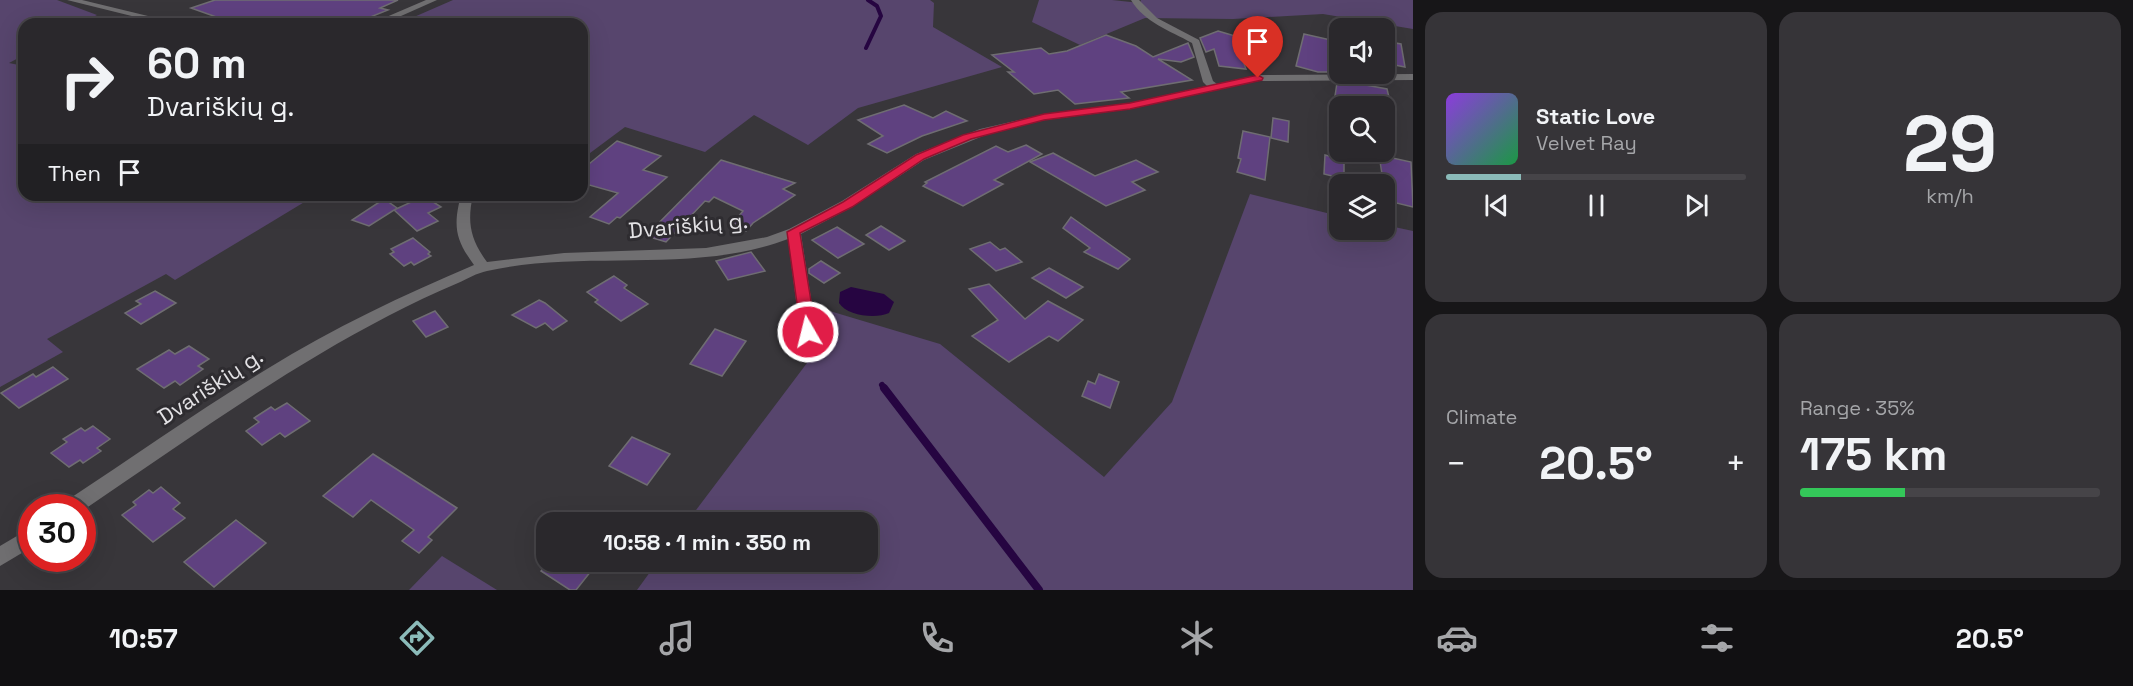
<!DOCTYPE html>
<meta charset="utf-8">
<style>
:root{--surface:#2a282c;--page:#363438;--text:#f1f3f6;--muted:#a5a6a9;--line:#464448;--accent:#8bbbb9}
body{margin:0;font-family:"Space Grotesk",sans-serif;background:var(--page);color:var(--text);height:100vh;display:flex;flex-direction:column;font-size:22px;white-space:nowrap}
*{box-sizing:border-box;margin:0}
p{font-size:20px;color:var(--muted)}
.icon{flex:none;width:33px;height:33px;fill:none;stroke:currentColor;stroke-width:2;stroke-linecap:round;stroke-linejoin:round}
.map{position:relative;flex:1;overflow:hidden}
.details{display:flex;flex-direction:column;gap:12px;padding:12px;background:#171618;width:720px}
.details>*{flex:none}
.top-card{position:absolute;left:18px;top:18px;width:570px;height:183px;border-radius:18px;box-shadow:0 6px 24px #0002,0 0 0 2px var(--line);background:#2a282c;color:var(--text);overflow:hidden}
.controls{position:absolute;left:1329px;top:18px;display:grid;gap:12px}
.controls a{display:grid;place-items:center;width:66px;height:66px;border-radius:12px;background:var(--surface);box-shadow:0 6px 24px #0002,0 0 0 2px var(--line);font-size:30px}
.speed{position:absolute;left:18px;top:494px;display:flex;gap:12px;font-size:30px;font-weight:700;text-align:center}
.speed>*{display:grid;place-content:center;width:78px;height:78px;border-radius:50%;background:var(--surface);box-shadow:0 6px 24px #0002,0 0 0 2px var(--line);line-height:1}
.speed .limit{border:9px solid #d22;background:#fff;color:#111}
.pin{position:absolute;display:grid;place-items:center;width:51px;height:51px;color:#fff;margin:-62px -26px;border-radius:50% 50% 50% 0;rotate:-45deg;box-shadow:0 0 6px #0007}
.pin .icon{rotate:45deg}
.me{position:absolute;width:66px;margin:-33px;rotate:352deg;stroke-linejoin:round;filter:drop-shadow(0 0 4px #0008)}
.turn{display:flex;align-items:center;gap:21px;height:126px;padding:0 30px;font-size:27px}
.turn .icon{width:78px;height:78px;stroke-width:2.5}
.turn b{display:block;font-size:42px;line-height:51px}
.then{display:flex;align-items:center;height:57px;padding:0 30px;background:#0003;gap:12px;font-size:22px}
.big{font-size:45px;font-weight:600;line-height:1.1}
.details .card{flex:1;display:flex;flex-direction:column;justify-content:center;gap:9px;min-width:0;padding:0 21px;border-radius:18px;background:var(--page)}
.details .dial{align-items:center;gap:0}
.dial b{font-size:78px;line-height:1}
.song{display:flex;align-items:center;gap:18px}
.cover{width:72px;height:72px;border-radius:9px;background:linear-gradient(135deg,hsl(270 70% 55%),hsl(140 70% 35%))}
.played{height:6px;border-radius:3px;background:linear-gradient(90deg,var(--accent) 25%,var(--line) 25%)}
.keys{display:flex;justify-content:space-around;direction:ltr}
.heat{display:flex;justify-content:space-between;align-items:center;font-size:33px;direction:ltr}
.charge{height:9px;border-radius:4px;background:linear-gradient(90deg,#34c759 35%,var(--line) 0)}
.details .tiles{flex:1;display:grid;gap:12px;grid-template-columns:repeat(2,1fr)}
.trip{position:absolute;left:536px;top:512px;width:342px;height:60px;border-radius:18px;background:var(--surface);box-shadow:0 6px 24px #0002,0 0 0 2px var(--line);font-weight:600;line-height:60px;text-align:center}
.tabs{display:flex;height:96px;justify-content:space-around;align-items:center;background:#111012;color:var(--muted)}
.tabs .icon{width:42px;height:42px}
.tabs .selected{color:var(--accent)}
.tabs b{font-size:27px;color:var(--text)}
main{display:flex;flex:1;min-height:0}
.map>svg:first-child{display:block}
.green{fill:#57456d}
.water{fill:#260541}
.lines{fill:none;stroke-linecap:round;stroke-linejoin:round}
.stream-far2{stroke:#260541;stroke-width:4}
.stream-far1{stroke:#260541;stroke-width:6}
.stream{stroke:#260541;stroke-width:8}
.building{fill:#5f4180;stroke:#6f6d72;stroke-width:1.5}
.minor{fill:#706f71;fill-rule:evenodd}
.route{fill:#e11d48;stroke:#92132f;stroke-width:1.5}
.labels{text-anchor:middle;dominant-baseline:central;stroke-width:6;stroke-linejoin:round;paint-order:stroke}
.street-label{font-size:22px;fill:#e3e2e5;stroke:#2e2c30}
</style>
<main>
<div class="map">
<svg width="1413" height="590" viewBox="0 0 1413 590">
<rect width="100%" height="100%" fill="#38363a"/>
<g class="green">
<path d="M0,0H57L97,15L80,24H24V55L9,63L24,66V195H316L175,280L166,274L47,339L63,352L0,387Z"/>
<path d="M453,0H930L934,3L933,27L1002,67L858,108L808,145L754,115L705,152L625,127L582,159V24H398Z"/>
<path d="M1039,0H1112L1140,3L1141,0H1413V29L1323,14L1233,19L1145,18L1080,45L1032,22Z"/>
<path d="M1250,194L1339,216L1340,230H1384L1385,225L1413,231V590H637L658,561H867V522H687L807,363L813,306L940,344L1104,477L1172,402Z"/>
<path d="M442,556L497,590H409Z"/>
</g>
<path class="water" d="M851,287L884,294L894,302L889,313C876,319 847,316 839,303L840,292Z"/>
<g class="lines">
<path class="stream-far2" d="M866,48L881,16L877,6L868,0"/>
<path class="stream-far1" d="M882,385L885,389"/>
<path class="stream" d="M884,388L1039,590"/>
</g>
<g class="building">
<path d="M215,0H398L380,8L388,10L363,20L356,18L340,24H236L191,8Z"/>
<path d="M1218,31L1245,39L1270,41L1266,64L1243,61L1246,69L1219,66L1214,49L1206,52L1200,38Z"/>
<path d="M1304,34L1340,42V72H1318L1296,66Z"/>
<path d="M1106,35L1136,46L1153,57L1188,43L1194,57L1181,62L1158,59L1192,80L1121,92L1129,98L1075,104L1058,90L1034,94L1008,72H1014L992,55L1041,48L1049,54L1067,51Z"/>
<path d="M1384,41L1401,44L1405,67L1384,63Z"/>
<path d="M1337,83H1355L1387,89L1391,106H1335L1339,97L1335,96Z"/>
<path d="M904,105L933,118L946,111L967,121L922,136L887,153L868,144L883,136L858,120Z"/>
<path d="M1273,118L1289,121L1288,142L1271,138Z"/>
<path d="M1243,131L1270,137L1265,180L1237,172L1241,159L1238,158Z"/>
<path d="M617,141L661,156L643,170L667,177L620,218L617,217L609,224L590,217L618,193L582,183V161L589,164Z"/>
<path d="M1026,145L1042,154L994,180L1003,184L963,206L923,186L927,183L925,182L996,146L1008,152Z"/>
<path d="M1053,153L1095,176L1136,160L1158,172L1132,182L1145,190L1106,206L1030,162Z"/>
<path d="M1325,155L1344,160V179L1324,174Z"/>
<path d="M1379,155L1411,162L1413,207L1384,200V175L1382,174Z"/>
<path d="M721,160L795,183L783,189L795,195L753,223L746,231L733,223L743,211L714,197L709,202L705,201L666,242L646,236Z"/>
<path d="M424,196L441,207L428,213L438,221L417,231L394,210L369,226L352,220L384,199L397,208L394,210Z"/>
<path d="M1071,217L1130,259L1118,269L1084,252L1090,248L1063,228Z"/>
<path d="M881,226L905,241L889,250L866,235Z"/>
<path d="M837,227L864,244L838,258L812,240Z"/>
<path d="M413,238L430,252L428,254L431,256L414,265L411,262L404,266L390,254L394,252L391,249Z"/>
<path d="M990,242L1000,250L1005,248L1022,262L996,271L970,249Z"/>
<path d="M751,252L765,271L728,280L716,261Z"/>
<path d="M821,261L840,273L824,283L809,273V269Z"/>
<path d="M1049,268L1083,287L1066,298L1032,278Z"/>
<path d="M614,276L627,285L624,288L648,304L621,321L595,302L598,300L587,292Z"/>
<path d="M989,284L1025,319L1048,301L1083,320L1058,341L1049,336L1009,362L972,336L998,320L969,289Z"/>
<path d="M155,291L176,303L141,324L125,313L141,304L136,301Z"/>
<path d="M539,300L545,303L567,321L553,330L545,323L536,328L512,315Z"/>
<path d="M435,311L448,327L426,337L413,321Z"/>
<path d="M715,329L746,341L722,376L690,364Z"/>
<path d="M189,346L209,359L198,366L203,369L180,385L175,381L164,388L137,369L169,350L175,354Z"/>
<path d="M53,367L68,379L19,408L1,393L33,374L36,377Z"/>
<path d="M1099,374L1119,382L1110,408L1082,396L1088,381L1095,384Z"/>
<path d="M287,403L310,421L285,437L280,433L262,445L246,431L259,422L254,418L271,407L275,410Z"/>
<path d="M93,426L110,439L97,448L101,451L83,463L80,460L69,467L51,453L67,442L63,439L81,428L85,431Z"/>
<path d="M632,437L670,454L647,485L609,466Z"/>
<path d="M373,454L457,508L428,537L432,540L419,553L402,541L414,530L371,500L353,517L323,496Z"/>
<path d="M161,487L180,503L173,509L185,518L153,542L122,515L136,505L133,502L149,490L153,493Z"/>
<path d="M236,520L266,543L214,587L184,562Z"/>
<path d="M549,561H599L576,590H570L541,571Z"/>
</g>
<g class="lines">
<g class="minor">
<path d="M67,0H82L181,24H164Z"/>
<path d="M426,0H437L383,24H370Z"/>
<path d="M1131,0H1139L1157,18L1199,40L1213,81L1217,84L1258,75L1413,74V80L1258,81L1130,109L1045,120L988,134L924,160L852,207L801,234L816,331L814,335H802L800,331L788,239C694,275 584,249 487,271C477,273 467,279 458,283C434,293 411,304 388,316C280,372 183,443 82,511V507H63L66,501C133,457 199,410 267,369C333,328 403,295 474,265C455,239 453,226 461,195H473C467,222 470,239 487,262L564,253L706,248L767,237L789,229L842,201L916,154L980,129L1045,114L1130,103L1207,86L1203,82L1192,43C1169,30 1145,23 1131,0Z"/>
<path d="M32,527V547L0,566V546Z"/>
</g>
</g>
<path class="route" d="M1258,75L1263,78L1262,80L1130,109L1044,120L971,139L924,159L852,207L800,233L816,332L808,336L801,332L787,232L843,202L916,155L963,135L1044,114L1130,103Z"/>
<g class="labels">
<g class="street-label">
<text transform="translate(688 225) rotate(-5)">Dvariškių g.</text>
<text transform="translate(210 386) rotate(-33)">Dvariškių g.</text>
</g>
</g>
</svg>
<div class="controls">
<a><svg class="icon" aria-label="sound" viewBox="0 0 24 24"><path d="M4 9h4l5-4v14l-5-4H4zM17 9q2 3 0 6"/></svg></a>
<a><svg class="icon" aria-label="search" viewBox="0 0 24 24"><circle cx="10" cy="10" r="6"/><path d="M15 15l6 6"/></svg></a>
<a><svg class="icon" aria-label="layers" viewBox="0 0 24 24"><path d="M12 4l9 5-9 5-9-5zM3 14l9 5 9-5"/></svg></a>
</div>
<div class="speed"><div class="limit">30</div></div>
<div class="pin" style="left:1258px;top:78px;background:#d93025"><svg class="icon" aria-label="arrive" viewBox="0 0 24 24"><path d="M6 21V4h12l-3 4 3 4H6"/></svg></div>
<svg class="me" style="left:808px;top:332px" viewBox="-20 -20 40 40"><circle r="17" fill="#e11d48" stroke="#fff" stroke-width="3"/><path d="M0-11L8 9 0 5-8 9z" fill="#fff"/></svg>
<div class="trip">10:58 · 1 min · 350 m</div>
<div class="top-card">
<div class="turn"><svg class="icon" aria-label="right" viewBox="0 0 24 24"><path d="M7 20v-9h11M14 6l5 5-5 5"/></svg><div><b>60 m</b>Dvariškių g.</div></div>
<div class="then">Then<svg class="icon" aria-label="arrive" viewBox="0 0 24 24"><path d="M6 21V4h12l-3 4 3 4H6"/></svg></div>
</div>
</div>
<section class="details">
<div class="tiles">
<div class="card">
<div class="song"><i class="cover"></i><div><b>Static Love</b><p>Velvet Ray</p></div></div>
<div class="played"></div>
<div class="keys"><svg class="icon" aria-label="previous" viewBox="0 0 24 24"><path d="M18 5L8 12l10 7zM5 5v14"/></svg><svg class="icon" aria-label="pause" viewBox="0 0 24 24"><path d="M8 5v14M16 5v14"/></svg><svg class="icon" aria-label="next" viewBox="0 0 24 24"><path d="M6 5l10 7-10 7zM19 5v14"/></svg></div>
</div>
<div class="card dial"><b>29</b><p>km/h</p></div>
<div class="card"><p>Climate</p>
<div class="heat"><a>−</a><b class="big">20.5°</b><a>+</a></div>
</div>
<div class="card"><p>Range · 35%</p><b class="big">175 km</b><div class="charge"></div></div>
</div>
</section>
</main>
<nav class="tabs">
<b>10:57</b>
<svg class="icon selected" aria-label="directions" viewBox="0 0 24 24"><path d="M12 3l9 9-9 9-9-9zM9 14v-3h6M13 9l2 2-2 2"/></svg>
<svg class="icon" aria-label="music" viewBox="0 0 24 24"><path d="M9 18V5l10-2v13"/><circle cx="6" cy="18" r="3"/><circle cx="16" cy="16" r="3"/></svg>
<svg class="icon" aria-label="phone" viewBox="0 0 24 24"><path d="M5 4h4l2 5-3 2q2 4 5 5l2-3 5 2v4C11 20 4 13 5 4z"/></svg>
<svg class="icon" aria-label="climate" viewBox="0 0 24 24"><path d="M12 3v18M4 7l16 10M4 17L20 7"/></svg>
<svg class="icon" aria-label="car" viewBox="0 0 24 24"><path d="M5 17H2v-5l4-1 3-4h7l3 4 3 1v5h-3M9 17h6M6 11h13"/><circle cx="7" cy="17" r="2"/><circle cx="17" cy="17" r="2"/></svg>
<svg class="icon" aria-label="filters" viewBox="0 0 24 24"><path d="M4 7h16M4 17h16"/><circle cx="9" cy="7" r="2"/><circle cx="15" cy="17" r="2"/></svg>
<b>20.5°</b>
</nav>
